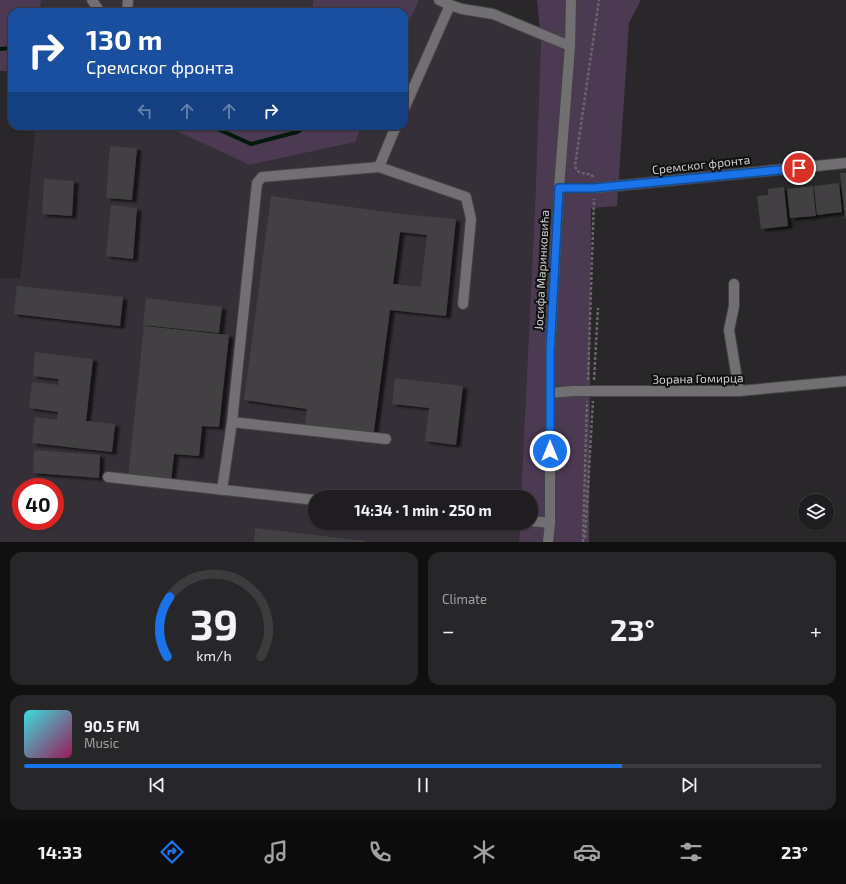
<!DOCTYPE html>
<meta charset="utf-8">
<style>
:root{--surface:#1f1d1f;--page:#272628;--text:#f1f3f6;--muted:#a1a2a4;--line:#3c3b3d;--accent:#1a73e8}
body{margin:0;font-family:"Exo 2",sans-serif;background:var(--page);color:var(--text);height:100vh;display:flex;flex-direction:column;font-size:15px;white-space:nowrap}
*{box-sizing:border-box;margin:0}
p{font-size:13px;color:var(--muted)}
.icon{flex:none;width:22px;height:22px;fill:none;stroke:currentColor;stroke-width:2;stroke-linecap:round;stroke-linejoin:round}
.map{position:relative;height:542px;overflow:hidden}
.panel{display:flex;flex-direction:column;gap:10px;padding:10px;background:#111011;flex:1}
.panel>*{flex:none}
.guide{position:absolute;left:8px;top:8px;width:400px;height:122px;border-radius:12px;box-shadow:0 1px 3px #0004,0 0 0 1px var(--line);background:#1a4fa0;color:#fff;overflow:hidden}
.tools{position:absolute;left:798px;top:494px;display:grid;gap:8px}
.tools a{display:grid;place-items:center;width:36px;height:36px;border-radius:50%;background:var(--surface);box-shadow:0 1px 3px #0004,0 0 0 1px var(--line);font-size:20px}
.speed{position:absolute;left:12px;top:478px;display:flex;gap:8px;font-size:20px;font-weight:700;text-align:center}
.speed>*{display:grid;place-content:center;width:52px;height:52px;border-radius:50%;background:var(--surface);box-shadow:0 1px 3px #0004,0 0 0 1px var(--line);line-height:1}
.speed .limit{border:6px solid #d22;background:#fff;color:#111}
.pin{position:absolute;display:grid;place-items:center;width:34px;height:34px;color:#fff;margin:-17px;border:2px solid #fff;border-radius:50%;box-shadow:0 1px 4px #0007}
.me{position:absolute;width:44px;margin:-22px;rotate:0deg;stroke-linejoin:round;filter:drop-shadow(0 0 3px #0008)}
.turn{display:flex;align-items:center;gap:14px;height:84px;padding:0 12px;font-size:18px}
.turn .icon{width:52px;height:52px;stroke-width:2.5}
.turn b{display:block;font-size:28px;line-height:34px}
.lanes{display:flex;align-items:center;height:38px;padding:0 12px;background:#0003;justify-content:center;gap:20px;direction:ltr}
.lanes .off{opacity:.35}
.big{font-size:30px;font-weight:700;line-height:1.1}
.panel .card{flex:1;display:flex;flex-direction:column;justify-content:center;gap:6px;min-width:0;padding:0 14px;border-radius:12px;background:var(--page)}
.panel .dial{align-items:center;gap:0}
.dial svg{height:104px;overflow:visible;fill:none;stroke:var(--line);stroke-width:7;stroke-linecap:round;text-anchor:middle}
.dial text{fill:var(--text);stroke:none}
.song{display:flex;align-items:center;gap:12px}
.cover{width:48px;height:48px;border-radius:6px;background:linear-gradient(135deg,hsl(180 70% 55%),hsl(330 70% 35%))}
.played{height:4px;border-radius:2px;background:linear-gradient(90deg,var(--accent) 75%,var(--line) 75%)}
.keys{display:flex;justify-content:space-around;direction:ltr}
.heat{display:flex;justify-content:space-between;align-items:center;font-size:22px;direction:ltr}
.panel .tiles{flex:1;display:grid;gap:10px;grid-template-columns:1fr 1fr}
.card:last-child{grid-column:span 2}
.trip{position:absolute;left:308px;top:490px;width:230px;height:40px;border-radius:20px;background:var(--surface);box-shadow:0 1px 3px #0004,0 0 0 1px var(--line);font-weight:700;line-height:40px;text-align:center}
.menu{display:flex;height:64px;justify-content:space-around;align-items:center;background:#0c0c0c;color:var(--muted)}
.menu .icon{width:28px;height:28px}
.menu .on{color:var(--accent)}
.menu b{font-size:18px;color:var(--text)}
.map>svg:first-child{display:block}
.built{fill:#352f37;fill-rule:evenodd}
.green{fill:#4c3952}
.lines{fill:none;stroke-linecap:round;stroke-linejoin:round}
.stream{stroke:#011a0b;stroke-width:4}
.building{fill:#424042;fill-rule:evenodd;filter:url(#shadow)}
.minor-casing{stroke:#444244;stroke-width:12}
.path{stroke:#696769;stroke-width:2.5;stroke-dasharray:3 2;stroke-linecap:butt}
.minor{stroke:#716f72;stroke-width:10}
.route-casing{stroke:#114b97;stroke-width:10}
.route{stroke:#1a73e8;stroke-width:7}
.labels{text-anchor:middle;dominant-baseline:central;stroke-width:4;stroke-linejoin:round;paint-order:stroke}
.street-label{font-size:12px;fill:#d2d1d2;stroke:#111011}
</style>
<div class="map">
<svg width="846" height="542" viewBox="0 0 846 542">
<defs>
<filter id="shadow"><feDropShadow dx="4.5" dy="2.5" stdDeviation="1" flood-color="#0009"/></filter>
</defs>
<rect width="100%" height="100%" fill="#292729"/>
<g class="built">
<path d="M41,0H313L312,12H40Z"/>
<path d="M419,0H441L482,8L541,40L535,207L521,497H315V523H520L519,542H0V278L20,279L36,126H165L250,165L354,142L362,126H404V33ZM21,487H55V521H21Z"/>
</g>
<g class="green">
<path d="M0,0H41L40,12H12V71H0Z"/>
<path d="M313,0H419L404,33V12H312Z"/>
<path d="M537,0H641L629,23L617,206L591,208L589,542H519L520,523H531V497H521L535,207L541,41Z"/>
<path d="M165,126H362L355,142L250,165Z"/>
</g>
<g class="lines">
<g class="stream">
<path d="M0,49L12,48"/>
<path d="M211,126L251,144L297,132L307,126"/>
</g>
</g>
<g class="building">
<path d="M110,146L137,148L132,200L106,198Z"/>
<path d="M840,173H846V219H845Z"/>
<path d="M44,179L74,181L72,216L42,214Z"/>
<path d="M839,183L842,212L817,215L814,186Z"/>
<path d="M813,186L816,216L790,218L787,189Z"/>
<path d="M784,187L788,226L761,229L757,196L768,195V189Z"/>
<path d="M271,196L402,214L456,219L446,316L390,310L373,438L304,429L307,409L244,400ZM400,232L427,235L421,287L393,284Z"/>
<path d="M111,205L137,208L133,259L106,256Z"/>
<path d="M17,286L123,297L120,326L14,314Z"/>
<path d="M146,298L222,307L219,333L143,325Z"/>
<path d="M144,326L229,335L219,427L202,426L199,456L174,454L171,481L128,477Z"/>
<path d="M35,352L93,359L86,421L115,424L112,452L32,443L35,417L57,420L58,412L29,408L32,382L59,385L58,379L33,376Z"/>
<path d="M395,378L463,386L456,445L425,441L429,408L392,404Z"/>
<path d="M34,450L100,455L99,478L33,473Z"/>
<path d="M255,528L366,541V542H254Z"/>
</g>
<g class="lines">
<defs>
<g id="minor">
<path d="M92,0L100,12"/>
<path d="M439,0L450,5"/>
<path d="M127,12L128,0"/>
<path d="M404,109L450,5L462,9L493,14L570,46"/>
<path d="M379,167L396,126"/>
<path d="M559,188H595L846,163"/>
<path d="M734,284V306L729,330L739,391"/>
<path d="M550,393L573,391H739L846,381"/>
<path d="M232,422L386,439"/>
<path d="M108,477L315,500"/>
<path d="M222,490L232,422L257,183L262,177L379,167L466,197L471,219L463,304"/>
<path d="M531,521L550,523"/>
<path d="M548,542L550,523V353L559,188L570,46L571,0"/>
</g>
</defs>
<use href="#minor" class="minor-casing"/>
<g class="path">
<path d="M593,177L591,174H585L577,171L575,166L599,0"/>
<path d="M588,380L594,199"/>
<path d="M594,380L598,308"/>
<path d="M585,538L593,401"/>
<path d="M583,542L587,401"/>
</g>
<use href="#minor" class="minor"/>
</g>
<g class="lines">
<defs>
<path id="route" d="M550,451V353L559,188H594L799,168"/>
</defs>
<use href="#route" class="route-casing"/>
<use href="#route" class="route"/>
</g>
<g class="labels">
<g class="street-label">
<text transform="translate(701 164) rotate(-6)">Сремског фронта</text>
<text transform="translate(541 270) rotate(-87)">Јосифа Маринковића</text>
<text transform="translate(698 378) rotate(-1)">Зорана Гомирца</text>
</g>
</g>
</svg>
<div class="tools">
<a><svg class="icon" aria-label="layers" viewBox="0 0 24 24"><path d="M12 4l9 5-9 5-9-5zM3 14l9 5 9-5"/></svg></a>
</div>
<div class="speed"><div class="limit">40</div></div>
<div class="pin" style="left:799px;top:168px;background:#d93025"><svg class="icon" aria-label="arrive" viewBox="0 0 24 24"><path d="M6 21V4h12l-3 4 3 4H6"/></svg></div>
<svg class="me" style="left:550px;top:451px" viewBox="-20 -20 40 40"><circle r="17" fill="#1a73e8" stroke="#fff" stroke-width="3"/><path d="M0-11L8 9 0 5-8 9z" fill="#fff"/></svg>
<div class="trip">14:34 · 1 min · 250 m</div>
<div class="guide">
<div class="turn"><svg class="icon" aria-label="right" viewBox="0 0 24 24"><path d="M7 20v-9h11M14 6l5 5-5 5"/></svg><div><b>130 m</b>Сремског фронта</div></div>
<div class="lanes"><svg class="icon off" aria-label="left" viewBox="0 0 24 24"><path d="M17 20v-9H6M10 6l-5 5 5 5"/></svg><svg class="icon off" aria-label="ahead" viewBox="0 0 24 24"><path d="M12 20V5M6 11l6-6 6 6"/></svg><svg class="icon off" aria-label="ahead" viewBox="0 0 24 24"><path d="M12 20V5M6 11l6-6 6 6"/></svg><svg class="icon" aria-label="right" viewBox="0 0 24 24"><path d="M7 20v-9h11M14 6l5 5-5 5"/></svg></div>
</div>
</div>
<section class="panel">
<div class="tiles">
<div class="card dial"><svg viewBox="0 0 100 80">
<path d="M14 69A42 42 0 1 1 86 69"/>
<path d="M14 69A42 42 0 0 1 16 23" stroke="#1a73e8"/>
<text x="50" y="56" font-size="32" font-weight="700">39</text>
<text x="50" y="72" font-size="11">km/h</text>
</svg></div>
<div class="card"><p>Climate</p>
<div class="heat"><a>−</a><b class="big">23°</b><a>+</a></div>
</div>
<div class="card">
<div class="song"><i class="cover"></i><div><b>90.5 FM</b><p>Music</p></div></div>
<div class="played"></div>
<div class="keys"><svg class="icon" aria-label="previous" viewBox="0 0 24 24"><path d="M18 5L8 12l10 7zM5 5v14"/></svg><svg class="icon" aria-label="pause" viewBox="0 0 24 24"><path d="M8 5v14M16 5v14"/></svg><svg class="icon" aria-label="next" viewBox="0 0 24 24"><path d="M6 5l10 7-10 7zM19 5v14"/></svg></div>
</div>
</div>
</section>
<nav class="menu">
<b>14:33</b>
<svg class="icon on" aria-label="directions" viewBox="0 0 24 24"><path d="M12 3l9 9-9 9-9-9zM9 14v-3h6M13 9l2 2-2 2"/></svg>
<svg class="icon" aria-label="music" viewBox="0 0 24 24"><path d="M9 18V5l10-2v13"/><circle cx="6" cy="18" r="3"/><circle cx="16" cy="16" r="3"/></svg>
<svg class="icon" aria-label="phone" viewBox="0 0 24 24"><path d="M5 4h4l2 5-3 2q2 4 5 5l2-3 5 2v4C11 20 4 13 5 4z"/></svg>
<svg class="icon" aria-label="climate" viewBox="0 0 24 24"><path d="M12 3v18M4 7l16 10M4 17L20 7"/></svg>
<svg class="icon" aria-label="car" viewBox="0 0 24 24"><path d="M5 17H2v-5l4-1 3-4h7l3 4 3 1v5h-3M9 17h6M6 11h13"/><circle cx="7" cy="17" r="2"/><circle cx="17" cy="17" r="2"/></svg>
<svg class="icon" aria-label="filters" viewBox="0 0 24 24"><path d="M4 7h16M4 17h16"/><circle cx="9" cy="7" r="2"/><circle cx="15" cy="17" r="2"/></svg>
<b>23°</b>
</nav>
